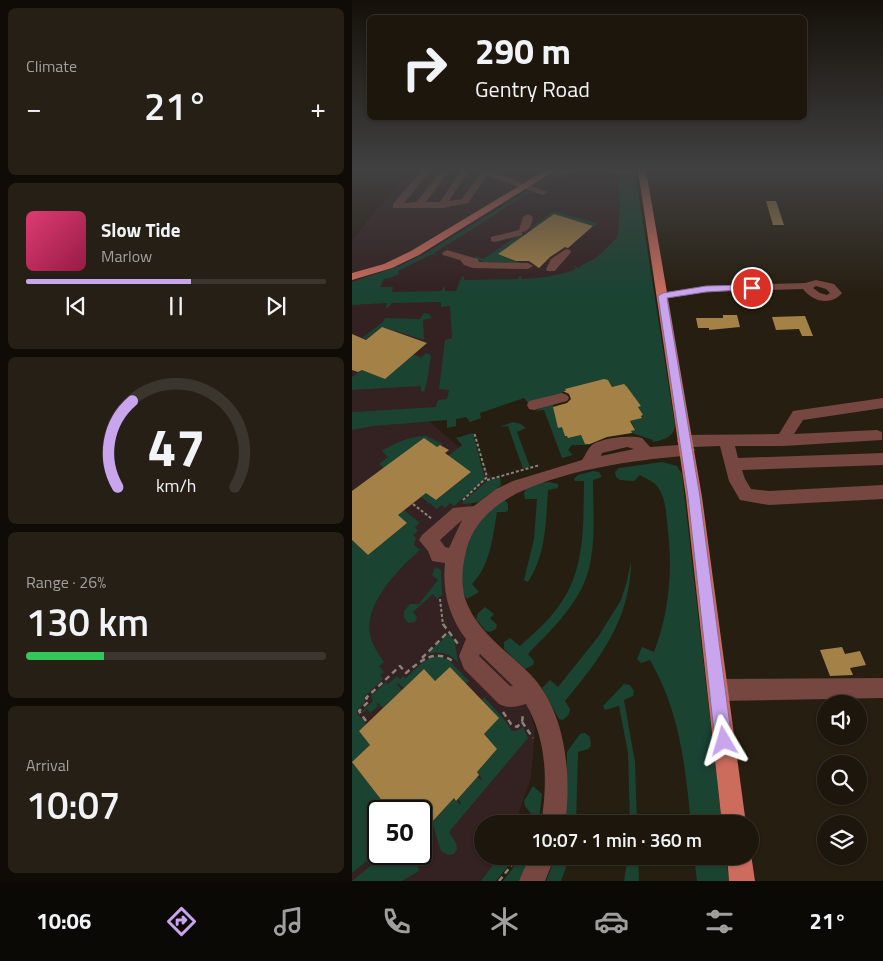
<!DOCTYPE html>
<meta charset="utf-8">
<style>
:root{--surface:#1c160c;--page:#251f15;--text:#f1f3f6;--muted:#a09f9d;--line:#3a352d;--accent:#c9a5ee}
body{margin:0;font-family:"Titillium Web",sans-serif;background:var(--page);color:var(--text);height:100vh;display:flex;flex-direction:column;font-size:19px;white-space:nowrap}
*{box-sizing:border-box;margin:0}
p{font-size:16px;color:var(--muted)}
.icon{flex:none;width:28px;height:28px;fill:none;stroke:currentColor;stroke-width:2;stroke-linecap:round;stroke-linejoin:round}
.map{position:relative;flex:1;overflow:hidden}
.panel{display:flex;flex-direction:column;gap:8px;padding:8px;background:#0f0c07;width:352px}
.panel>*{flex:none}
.banner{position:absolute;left:15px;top:15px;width:440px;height:105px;border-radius:8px;box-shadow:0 1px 4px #0004,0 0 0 1px var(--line);background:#1c160c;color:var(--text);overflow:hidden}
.controls{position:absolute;left:465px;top:695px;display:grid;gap:10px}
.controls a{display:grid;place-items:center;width:50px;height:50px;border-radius:50%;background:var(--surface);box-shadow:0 1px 4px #0004,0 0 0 1px var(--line);font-size:25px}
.speed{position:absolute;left:15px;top:800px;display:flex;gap:10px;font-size:25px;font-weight:700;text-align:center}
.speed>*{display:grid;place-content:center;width:65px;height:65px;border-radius:50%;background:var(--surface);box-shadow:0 1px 4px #0004,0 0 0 1px var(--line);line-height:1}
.speed .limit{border:2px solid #111;border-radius:8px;background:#fff;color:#111}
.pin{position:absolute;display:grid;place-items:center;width:42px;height:42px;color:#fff;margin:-21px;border:2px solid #fff;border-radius:50%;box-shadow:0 1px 5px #0007}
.me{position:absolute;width:55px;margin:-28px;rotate:353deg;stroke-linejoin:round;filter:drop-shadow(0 0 4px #0008)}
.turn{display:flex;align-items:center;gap:18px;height:105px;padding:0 25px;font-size:22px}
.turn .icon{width:65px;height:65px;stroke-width:2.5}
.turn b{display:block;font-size:35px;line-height:42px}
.big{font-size:38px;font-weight:600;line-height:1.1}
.panel .tile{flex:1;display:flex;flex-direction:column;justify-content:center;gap:8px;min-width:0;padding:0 18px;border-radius:8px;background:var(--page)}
.panel .dial{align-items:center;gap:0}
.dial svg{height:130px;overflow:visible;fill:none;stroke:var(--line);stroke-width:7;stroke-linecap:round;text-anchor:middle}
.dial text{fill:var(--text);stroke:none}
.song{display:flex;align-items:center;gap:15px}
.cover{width:60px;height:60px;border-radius:8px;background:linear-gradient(135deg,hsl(340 70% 55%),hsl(340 70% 35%))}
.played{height:5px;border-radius:2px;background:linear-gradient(90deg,var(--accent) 55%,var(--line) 55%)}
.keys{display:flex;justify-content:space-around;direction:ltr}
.heat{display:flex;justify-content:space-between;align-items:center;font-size:28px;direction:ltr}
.charge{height:8px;border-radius:4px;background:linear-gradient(90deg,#34c759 26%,var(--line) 0)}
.trip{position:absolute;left:122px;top:815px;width:285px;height:50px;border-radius:25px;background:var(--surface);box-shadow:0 1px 4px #0004,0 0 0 1px var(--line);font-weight:600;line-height:50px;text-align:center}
.tabs{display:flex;height:80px;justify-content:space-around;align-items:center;background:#0b0905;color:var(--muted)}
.tabs .icon{width:35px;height:35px}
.tabs .current{color:var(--accent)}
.tabs b{font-size:22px;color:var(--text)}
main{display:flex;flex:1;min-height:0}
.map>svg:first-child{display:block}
.commercial{fill:#342122;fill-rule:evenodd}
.green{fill:#1a4332}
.building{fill:#a48247}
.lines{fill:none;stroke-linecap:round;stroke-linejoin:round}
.path-far1{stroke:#8a8378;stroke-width:2;stroke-dasharray:3 2;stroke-linecap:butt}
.path{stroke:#8a8378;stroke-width:2.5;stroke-dasharray:5.5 4;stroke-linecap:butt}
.minor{fill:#764740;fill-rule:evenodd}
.major{fill:#cc6c5d;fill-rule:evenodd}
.route{fill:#c9a5ee;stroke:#836b9b}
</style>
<main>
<section class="panel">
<div class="tile"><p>Climate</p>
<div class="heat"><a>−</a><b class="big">21°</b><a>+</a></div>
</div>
<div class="tile">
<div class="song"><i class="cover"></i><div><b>Slow Tide</b><p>Marlow</p></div></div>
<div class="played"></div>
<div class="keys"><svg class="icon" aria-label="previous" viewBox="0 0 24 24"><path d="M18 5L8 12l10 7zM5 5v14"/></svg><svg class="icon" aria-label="pause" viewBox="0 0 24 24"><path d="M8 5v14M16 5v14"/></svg><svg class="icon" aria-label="next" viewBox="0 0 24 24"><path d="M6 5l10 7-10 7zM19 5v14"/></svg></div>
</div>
<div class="tile dial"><svg viewBox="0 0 100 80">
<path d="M14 69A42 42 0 1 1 86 69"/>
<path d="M14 69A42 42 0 0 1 23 16" stroke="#c9a5ee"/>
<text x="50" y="56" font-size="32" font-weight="700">47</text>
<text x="50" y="72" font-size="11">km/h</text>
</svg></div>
<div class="tile"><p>Range · 26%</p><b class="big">130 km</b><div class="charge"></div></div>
<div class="tile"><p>Arrival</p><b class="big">10:07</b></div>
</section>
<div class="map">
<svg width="531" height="881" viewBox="0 0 531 881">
<rect width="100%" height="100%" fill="#261e10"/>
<path class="commercial" d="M58,170H274L286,244L102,412L71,416L146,481L110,513L104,616L172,690L183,729L179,778L163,824H131V856H152L139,881H0V240ZM26,811H69V854H26Z"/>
<g class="green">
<path d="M208,170H283L323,426C322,437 311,440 301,442V440L280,433L279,431L283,429L279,421L290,418L291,415L289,414L284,407L289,406L278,396L283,395H278L275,387H260L256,380L213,389L214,391L210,392L211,394L176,403L172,398L128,413L129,418L118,422L114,417L104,419V426L95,428V420L21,426L0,430V412L84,407L86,400L95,399L97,390L87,389L93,340L100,338L98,306L89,307V302L40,303L36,308L34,307L35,303L0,305V282L47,266L72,254L175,191L183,193H177L151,209L155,211L150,210L119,230L122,232L117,231L82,253L86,256L80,254L46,271L47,274L38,278L32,279L28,287H41L40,292L89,291L93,286V291H104L110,276L112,277V280L166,279L168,275L170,279C189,278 206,276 224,269L221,265L227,268L229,266L245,257L264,239L266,235L268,201L262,200L268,199L266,180L260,179H266V173H260L259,170L235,171L233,173L230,171L213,175L214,177L207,175L187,186L191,188L184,187L203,173L184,183Z"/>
<path d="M202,211L245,223L246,225L241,226L219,219L176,230Z"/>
<path d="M169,234L171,236L169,237L146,254L168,263L132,262L122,258L124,256L131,259Z"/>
<path d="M72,313L77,314L80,318L71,320L72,340L30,327L14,339L10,338L31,322L33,318L68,319Z"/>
<path d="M74,353L79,355L75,382L72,392L69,391V386L0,390V377L10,370L61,354L69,358Z"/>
<path d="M202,404L201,406L206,414L201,416L207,415L206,427H212L213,436H215L217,438L229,435L238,445H220L216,450L221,455L210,458L192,410L182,411Z"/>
<path d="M161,422L169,424L174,428L165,432L178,467L171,469L156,426L147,427Z"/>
<path d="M121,433L133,479L102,506L98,503L93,508L90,505L85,509L69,497L74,493L85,500L118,473L96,456L110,445L104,438Z"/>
<path d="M74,436L91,444L32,468L27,464L36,457L30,451C44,442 57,437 74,436Z"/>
<path d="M310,462L325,466L330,474L370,824H339C333,765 328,712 298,660L289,663L285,659L290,647L302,652C318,610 321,567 315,522C314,510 313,495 304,485C300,481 293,478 288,475L282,481L268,480L264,477L263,472L267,468Z"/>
<path d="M241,471L247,472L250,477L241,480C241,513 245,550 233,581C221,610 197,632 176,654L182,661L181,665L173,669L152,649V642L158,638L168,646C180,635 193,624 203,611C234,573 231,528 232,481H223L222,479L226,475Z"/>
<path d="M148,477L149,485L127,502L112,504L110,503L135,481Z"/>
<path d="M197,482L206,484V488L196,490C194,521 194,555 176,582L172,580L182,539L185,499H173L172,493L175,487L188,483Z"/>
<path d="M153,500L156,504V510L154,512H145C141,536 138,566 120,584L127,592L115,599C98,576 118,532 134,513C139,508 147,504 153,500Z"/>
<path d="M52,510L68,523L63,527L66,531L61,535L64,538L62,545L68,550C47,568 12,604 18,634C20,645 26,653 32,662L27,666L32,672L28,675L31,679L12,697L13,702L5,710V713L14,724L7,731L18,745L1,762L38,811H26V852L0,873V540L16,555L55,523L46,515Z"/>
<path d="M279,561C279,618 248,659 213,701L218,709L217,714L211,720L207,719L190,688L198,680L206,687L246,637L269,600L275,581Z"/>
<path d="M83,567L89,570L90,595L85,599L81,594L61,612L65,617L63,622L56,623L52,618V611L58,604H67L86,580L80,575Z"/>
<path d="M133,607L142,614L138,618L145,625L144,629L138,632L134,631L124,619L126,613Z"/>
<path d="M97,634L103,643L106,663C97,652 88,651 75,654Z"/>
<path d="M87,656L97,660L117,681L114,684L98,667L83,681L72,669L52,688L46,683L45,685L50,690L31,708L26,703L24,704L26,706L18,713L15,709L11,713L10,711L21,701L19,696L34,682L36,684L45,676L48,679L51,676L54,678C64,669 73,657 87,656Z"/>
<path d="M272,684L278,685L282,691L281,696L272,700L283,762L285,824H278L276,753L267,706L253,710L251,706Z"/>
<path d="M132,697L152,719L160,731H164L171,727L176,738L97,832L104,843L105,849L102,854L96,855L89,851L80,822L102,798L108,805L109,803L106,799L125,777L129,780L130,779L125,772L145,749L132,734L146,718L129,700Z"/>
<path d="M233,733L238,737L239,746L236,749L226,752L224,824H212L215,796V752L228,734Z"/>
<path d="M181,786L190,794L188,812L184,824H173L180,815L173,806L172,801Z"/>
<path d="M33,854H64L67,871L50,881H0Z"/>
<path d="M148,856H164L144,881H129Z"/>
<path d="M170,856H180L168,881H151Z"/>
<path d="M204,856H218L209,881H194Z"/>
<path d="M276,856H286L287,881H272Z"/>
<path d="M342,856H374L377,881H345Z"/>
</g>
<g class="building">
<path d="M414,201H424L432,225H421Z"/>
<path d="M202,214L241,226L216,248L213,247L198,257L187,268L177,261H164L146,254Z"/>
<path d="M371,315H385L388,327L357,330V328H346L344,318H371Z"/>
<path d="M453,316L461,336H450L447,329L424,330L420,317Z"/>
<path d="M30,327L75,343L33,379L10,370L6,372L0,370V334L14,340Z"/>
<path d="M252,379L256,380L260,387L272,384L275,387L289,406L286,407L291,415L289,416L290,418L278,421L283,430L279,431L280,433L255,437L238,444H233L229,435L216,438L215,436H213L210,427L206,428L201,407L215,403L219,399L217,394L211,391H214L213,389Z"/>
<path d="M72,438L85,447L88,445L97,450L93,453L119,472L84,500L74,493L46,515L55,523L16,555L0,540V491Z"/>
<path d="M490,647L493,654L508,651L514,665L498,668L501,675L478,676L468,650Z"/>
<path d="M98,667L147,718L132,734L145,749L125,772L127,775L104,801L102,798L79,823L70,811H38L0,762L18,745L7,731L72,669L83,681Z"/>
</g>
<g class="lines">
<g class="path-far1">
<path d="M135,480L188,465"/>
<path d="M111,500L135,477L122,432"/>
<path d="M61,504L80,519"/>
<path d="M88,599L91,625"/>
</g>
<g class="path">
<path d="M91,624L106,644"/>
<path d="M70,658L96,632"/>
<path d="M151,712L159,724L165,727L170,722L171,714"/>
<path d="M14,721L7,711L17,701L14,698L48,666L54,673C69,660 84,648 102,662"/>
<path d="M170,722L181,738"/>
<path d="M147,881L167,856"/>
</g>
<g class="minor">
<path d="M70,170H79L52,203L64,202L90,170H98L74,202H88L109,170H117L97,201L110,199L128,174L124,170H143L141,172L196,192L191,195L188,194L135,176L116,203L90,208H41V204Z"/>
<path d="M176,214L181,217C180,224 178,231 170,232V235L143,242L139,241V237L167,230L171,217Z"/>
<path d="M214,249L218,250L219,252C214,259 208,264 203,271H195L194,269L199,259Z"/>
<path d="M95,250L126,259L127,262L176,263L181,266L176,269L121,268L112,265L108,260L91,255L90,253Z"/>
<path d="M464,280L482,284L490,293C479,306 461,302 451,289L354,292L311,299L305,296L311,293L354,286L453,283ZM464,286L474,289L478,293L475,295L468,293L461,288Z"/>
<path d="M210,393L215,395L217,398L215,401L182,410L177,409L175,405L177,401Z"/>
<path d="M531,398V408L451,420L442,434L525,430L530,432V440L431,446H383L386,458L531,453V465L390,470L393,479L399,489L417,491L531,485V499L417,505L388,500L377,481L368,446L341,447L343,450L340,454L335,456C282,459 181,474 141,509C126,521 116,538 113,556C109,573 109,593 117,608C129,634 158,654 178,674C214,711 220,775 213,824H189C196,783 195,740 174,704C163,707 157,709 147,704L112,669L107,656L114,639C97,617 90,591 93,563L80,561L76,551L67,540L70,535L101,508L122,506L144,489L161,481L230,460C233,456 235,450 239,446C247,438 279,435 290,438L298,447L327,445L325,441L328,437L333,435L427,434L441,411ZM275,447L282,449L249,456L250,453ZM110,520L97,548L93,547L88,540ZM128,654L161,686H158L127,656Z"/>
<path d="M531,678V698L366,701L359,697L355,690L359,683L366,679Z"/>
<path d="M178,856H203L193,881H167Z"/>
</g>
<g class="major">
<path d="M194,170H204L67,255L40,268L0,280V273L32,264L59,251Z"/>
<path d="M286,170H294L350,497L394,824H370L334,497Z"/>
<path d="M399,854L403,881H377L375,856H399Z"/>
</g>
</g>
<linearGradient id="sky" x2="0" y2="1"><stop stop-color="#151009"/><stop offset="0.58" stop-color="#414142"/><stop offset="1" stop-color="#414142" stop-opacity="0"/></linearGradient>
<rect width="531" height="293" fill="url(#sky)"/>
<path class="route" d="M400,285L403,286V289L354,292L315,298L348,497L380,741L378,747L372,750L366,747L363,741L336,497L306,296L311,293L354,286Z"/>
</svg>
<div class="controls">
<a><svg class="icon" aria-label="sound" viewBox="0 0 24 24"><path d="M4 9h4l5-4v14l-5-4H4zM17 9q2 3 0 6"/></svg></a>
<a><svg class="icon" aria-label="search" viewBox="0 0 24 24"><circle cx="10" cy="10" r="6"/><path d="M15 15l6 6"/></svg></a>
<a><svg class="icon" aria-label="layers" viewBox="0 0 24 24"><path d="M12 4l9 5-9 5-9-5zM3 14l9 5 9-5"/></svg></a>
</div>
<div class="speed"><div class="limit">50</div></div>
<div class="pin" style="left:400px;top:288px;background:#d93025"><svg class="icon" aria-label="arrive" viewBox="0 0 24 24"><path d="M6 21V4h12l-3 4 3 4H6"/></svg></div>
<svg class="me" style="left:372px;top:741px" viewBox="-20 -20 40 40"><path d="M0-17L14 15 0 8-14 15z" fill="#c9a5ee" stroke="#fff" stroke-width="4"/></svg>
<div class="trip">10:07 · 1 min · 360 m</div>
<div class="banner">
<div class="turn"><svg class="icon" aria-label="right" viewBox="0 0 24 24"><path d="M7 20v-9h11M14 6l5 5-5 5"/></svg><div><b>290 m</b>Gentry Road</div></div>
</div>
</div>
</main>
<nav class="tabs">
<b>10:06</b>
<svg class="icon current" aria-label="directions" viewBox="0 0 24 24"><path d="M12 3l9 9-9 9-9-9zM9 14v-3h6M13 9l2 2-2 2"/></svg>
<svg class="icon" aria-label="music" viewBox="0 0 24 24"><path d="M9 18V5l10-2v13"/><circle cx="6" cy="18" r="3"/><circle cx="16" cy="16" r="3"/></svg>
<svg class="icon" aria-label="phone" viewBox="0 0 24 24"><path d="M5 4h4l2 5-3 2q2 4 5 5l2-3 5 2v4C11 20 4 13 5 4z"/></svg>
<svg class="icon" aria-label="climate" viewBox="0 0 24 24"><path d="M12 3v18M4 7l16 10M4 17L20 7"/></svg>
<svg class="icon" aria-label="car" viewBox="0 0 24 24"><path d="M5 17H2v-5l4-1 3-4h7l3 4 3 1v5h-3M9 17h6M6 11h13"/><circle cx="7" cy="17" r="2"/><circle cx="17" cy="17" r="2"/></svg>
<svg class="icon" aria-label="filters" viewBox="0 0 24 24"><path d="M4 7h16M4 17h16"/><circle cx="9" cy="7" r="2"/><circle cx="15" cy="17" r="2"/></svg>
<b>21°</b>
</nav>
